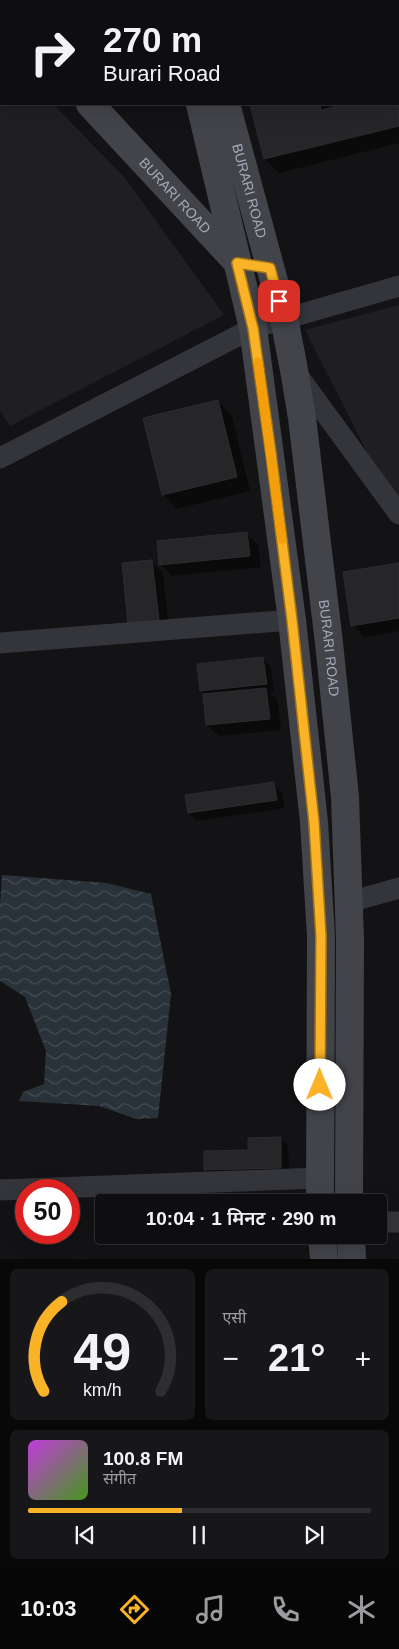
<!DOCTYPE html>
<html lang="hi">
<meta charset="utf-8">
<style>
:root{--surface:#0e0e10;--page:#171719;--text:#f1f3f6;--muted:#9b9c9f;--line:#2e2e30;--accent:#fab326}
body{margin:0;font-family:Arial,"Noto Sans Devanagari",sans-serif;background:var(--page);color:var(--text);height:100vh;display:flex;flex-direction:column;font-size:19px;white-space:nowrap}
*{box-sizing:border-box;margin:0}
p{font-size:16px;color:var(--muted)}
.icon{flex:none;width:28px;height:28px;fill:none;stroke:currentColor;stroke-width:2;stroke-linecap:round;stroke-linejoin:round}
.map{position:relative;height:1259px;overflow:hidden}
.side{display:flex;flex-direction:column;gap:10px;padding:10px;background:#080809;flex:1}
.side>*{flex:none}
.hud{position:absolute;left:0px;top:0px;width:400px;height:105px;box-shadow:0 5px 20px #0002,0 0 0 1px var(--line);background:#0e0e10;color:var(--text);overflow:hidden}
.speed{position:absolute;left:15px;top:1179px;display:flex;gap:10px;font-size:25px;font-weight:700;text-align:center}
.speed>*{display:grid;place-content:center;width:65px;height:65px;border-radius:50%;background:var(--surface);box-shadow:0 5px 20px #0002,0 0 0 1px var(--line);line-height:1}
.speed .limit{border:8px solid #d22;background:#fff;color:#111}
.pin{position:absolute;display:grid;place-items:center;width:42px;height:42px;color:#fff;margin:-21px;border-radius:10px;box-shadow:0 2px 8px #0006}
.me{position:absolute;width:55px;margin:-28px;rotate:0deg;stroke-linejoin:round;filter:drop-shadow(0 0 4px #0008)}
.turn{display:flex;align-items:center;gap:18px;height:105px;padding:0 20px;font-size:22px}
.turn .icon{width:65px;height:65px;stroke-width:2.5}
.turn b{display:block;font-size:35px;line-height:42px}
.big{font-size:38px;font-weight:600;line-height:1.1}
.side .card{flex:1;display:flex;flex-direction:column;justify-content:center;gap:8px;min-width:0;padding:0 18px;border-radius:8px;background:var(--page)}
.side .dial{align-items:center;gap:0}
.dial svg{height:130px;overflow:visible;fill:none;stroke:var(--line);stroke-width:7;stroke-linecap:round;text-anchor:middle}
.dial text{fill:var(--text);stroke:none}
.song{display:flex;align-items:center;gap:15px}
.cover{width:60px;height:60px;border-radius:8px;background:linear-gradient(135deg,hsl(290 70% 55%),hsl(100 70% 35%))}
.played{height:5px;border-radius:2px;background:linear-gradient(90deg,var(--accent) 45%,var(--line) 45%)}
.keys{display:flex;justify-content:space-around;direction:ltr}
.heat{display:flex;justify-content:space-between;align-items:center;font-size:28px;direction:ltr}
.side .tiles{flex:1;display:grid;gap:10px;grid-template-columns:1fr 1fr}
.card:last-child{grid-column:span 2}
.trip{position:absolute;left:95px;top:1194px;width:292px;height:50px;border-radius:5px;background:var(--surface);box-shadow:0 5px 20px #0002,0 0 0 1px var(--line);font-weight:600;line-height:50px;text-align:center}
.tabs{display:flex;height:80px;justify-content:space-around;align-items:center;background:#060606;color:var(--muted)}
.tabs .icon{width:35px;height:35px}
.tabs .active{color:var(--accent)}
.tabs b{font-size:22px;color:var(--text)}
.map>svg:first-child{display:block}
.built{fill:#1f1f22}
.water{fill:url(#water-waves)}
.shadow{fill:#0007}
.building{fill:#262629;stroke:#2d2d31}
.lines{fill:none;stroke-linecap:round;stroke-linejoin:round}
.street{stroke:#34353a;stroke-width:21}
.secondary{stroke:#42444a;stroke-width:28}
.route-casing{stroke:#a27419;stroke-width:12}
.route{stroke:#fab326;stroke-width:9}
.slow{stroke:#f59e0b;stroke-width:9}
.labels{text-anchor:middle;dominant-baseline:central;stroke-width:5;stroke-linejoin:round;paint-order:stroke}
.street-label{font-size:14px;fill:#a4a9b6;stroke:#0e0e10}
</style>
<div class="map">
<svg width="399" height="1259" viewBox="0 0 399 1259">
<defs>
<pattern id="water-waves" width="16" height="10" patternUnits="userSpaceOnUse" patternTransform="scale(1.25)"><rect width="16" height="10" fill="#293239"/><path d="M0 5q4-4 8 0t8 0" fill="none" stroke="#454d53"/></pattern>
</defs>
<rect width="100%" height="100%" fill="#131315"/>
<g class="built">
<path d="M27,0H111L28,1Z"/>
<path d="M0,50L1,104H53L125,178L224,315L10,426L0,410Z"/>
<path d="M399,305V496L368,454L305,330Z"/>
</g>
<path class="water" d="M2,875L107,883L151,894L171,994L158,1118L136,1119L99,1106L19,1101L23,1092L44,1084L46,1051L25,997L0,981V905Z"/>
<g class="shadow">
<path d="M270,0H399V143L279,173L265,159L251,104H330L331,109L351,104H399V1H265Z"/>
<path d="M218,401L232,416L250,491L177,509L163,494Z"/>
<path d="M246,533L258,545L261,567L172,576L161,565Z"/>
<path d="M151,561L163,573L169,632L141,635Z"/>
<path d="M399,564V631L364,637L353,625Z"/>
<path d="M263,659L271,667L274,692H269L278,701L281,730L219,736L207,725L204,693L201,690Z"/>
<path d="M274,783L282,792L285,808L197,821L189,813Z"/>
<path d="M280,1138L288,1146L289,1176L214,1178L205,1169Z"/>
</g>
<g class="building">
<path d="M265,0H391V1H260Z"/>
<path d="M399,31V126L264,159L250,104H320L321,110L346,104H399Z"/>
<path d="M218,400L237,477L162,495L143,418Z"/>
<path d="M247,532L250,556L159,565L157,541Z"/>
<path d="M152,560L159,620L128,624L122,563Z"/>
<path d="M399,563V618L351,626L343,572Z"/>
<path d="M263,657L267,684L200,691L197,664Z"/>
<path d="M266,688L270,719L206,725L203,694Z"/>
<path d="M274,782L277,800L188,813L185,795Z"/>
<path d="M281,1137V1168L204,1170V1151L248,1150V1138Z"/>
</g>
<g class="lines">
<g class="street">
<path d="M296,373L399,514"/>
<path d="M0,458L253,328L399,286"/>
<path d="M0,643L292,620"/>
<path d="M349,902L399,888"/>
<path d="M0,1190L319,1178"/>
<path d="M379,1222H399"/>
</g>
<g class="secondary">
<path d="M173,0V1"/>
<path d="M198,0V1"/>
<path d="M0,5L1,6"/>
<path id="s1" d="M90,104L237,262"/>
<path d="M200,104L253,328L292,620L314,822L321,936L320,1202"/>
<path id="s2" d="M226,104L284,318L294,370L302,418L329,643L345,797L350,940L349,1202"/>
<path d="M322,1235L324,1259"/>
<path d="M351,1235L352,1259"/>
</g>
</g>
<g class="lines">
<defs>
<path id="route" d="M279,301L270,268L237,263L253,328L271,454L292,620L314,822L321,936L320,1085"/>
</defs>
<use href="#route" class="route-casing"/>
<use href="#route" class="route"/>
<path class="slow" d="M258,362L282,540"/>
</g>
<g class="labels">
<g class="street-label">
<text stroke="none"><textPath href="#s2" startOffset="90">BURARI ROAD</textPath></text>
<text stroke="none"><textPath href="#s1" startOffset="125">BURARI ROAD</textPath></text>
<text stroke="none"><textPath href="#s2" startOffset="555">BURARI ROAD</textPath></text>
</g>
</g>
</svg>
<div class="speed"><div class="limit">50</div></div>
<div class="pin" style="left:279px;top:301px;background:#d93025"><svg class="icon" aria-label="arrive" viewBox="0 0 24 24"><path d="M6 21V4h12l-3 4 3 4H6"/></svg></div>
<svg class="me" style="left:320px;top:1085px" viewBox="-20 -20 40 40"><circle r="19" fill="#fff"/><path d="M0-13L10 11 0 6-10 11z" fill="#fab326"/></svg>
<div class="trip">10:04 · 1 मिनट · 290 m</div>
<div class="hud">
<div class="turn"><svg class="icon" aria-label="right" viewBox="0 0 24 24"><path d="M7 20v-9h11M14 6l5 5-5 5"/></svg><div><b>270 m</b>Burari Road</div></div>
</div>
</div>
<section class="side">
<div class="tiles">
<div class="card dial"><svg viewBox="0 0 100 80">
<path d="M14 69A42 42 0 1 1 86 69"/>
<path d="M14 69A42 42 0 0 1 25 14" stroke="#fab326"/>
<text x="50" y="56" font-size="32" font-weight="700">49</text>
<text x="50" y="72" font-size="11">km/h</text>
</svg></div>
<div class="card"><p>एसी</p>
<div class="heat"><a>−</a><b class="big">21°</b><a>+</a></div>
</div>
<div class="card">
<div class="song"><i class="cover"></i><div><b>100.8 FM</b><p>संगीत</p></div></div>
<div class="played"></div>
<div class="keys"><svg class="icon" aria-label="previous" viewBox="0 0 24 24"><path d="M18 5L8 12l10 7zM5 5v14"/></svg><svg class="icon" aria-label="pause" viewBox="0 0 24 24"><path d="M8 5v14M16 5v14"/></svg><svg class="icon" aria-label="next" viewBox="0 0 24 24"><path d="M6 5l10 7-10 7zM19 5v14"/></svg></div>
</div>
</div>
</section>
<nav class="tabs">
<b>10:03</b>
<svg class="icon active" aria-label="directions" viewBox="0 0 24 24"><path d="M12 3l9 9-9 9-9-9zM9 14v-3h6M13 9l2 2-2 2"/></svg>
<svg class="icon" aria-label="music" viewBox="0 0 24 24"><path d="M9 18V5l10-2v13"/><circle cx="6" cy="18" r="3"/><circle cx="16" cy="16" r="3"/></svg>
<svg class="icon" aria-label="phone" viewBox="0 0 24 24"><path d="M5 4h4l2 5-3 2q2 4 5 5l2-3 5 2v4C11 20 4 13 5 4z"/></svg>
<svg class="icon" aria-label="climate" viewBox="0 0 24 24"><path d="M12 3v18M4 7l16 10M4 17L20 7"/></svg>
</nav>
